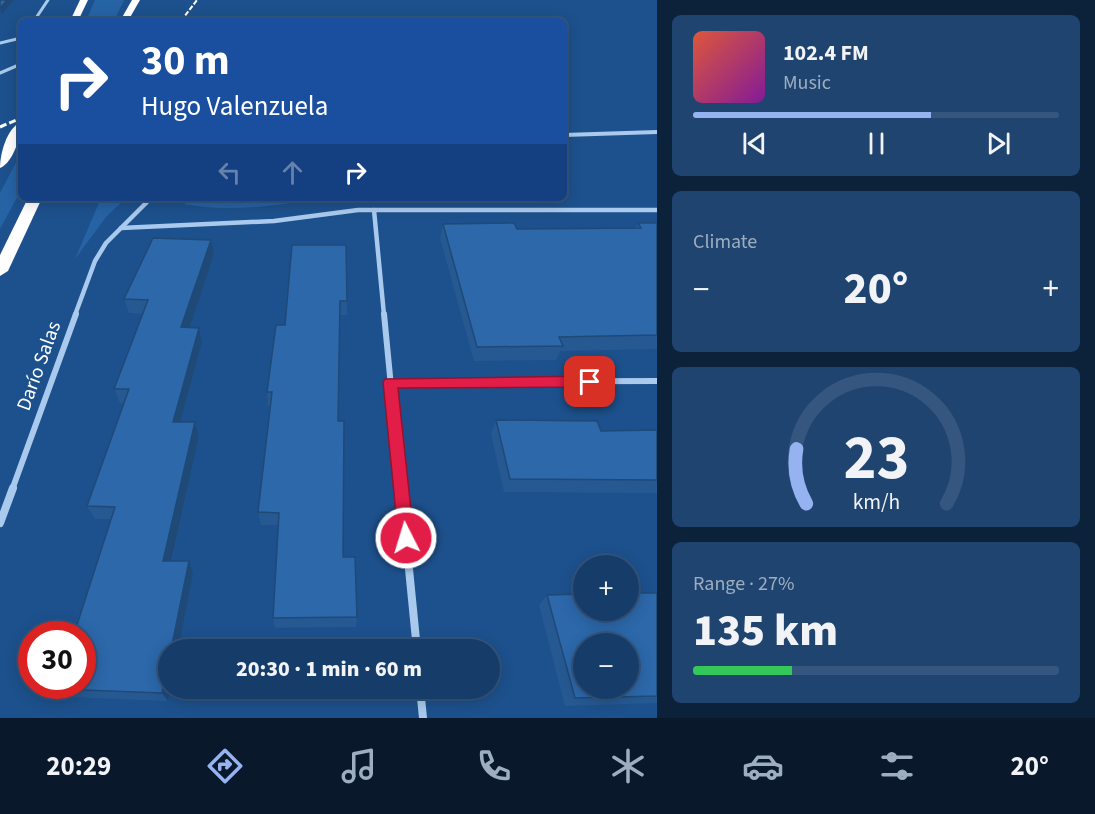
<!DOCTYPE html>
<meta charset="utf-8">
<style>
:root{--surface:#163d6a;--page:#1f4470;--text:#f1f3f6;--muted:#9eaec1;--line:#35567e;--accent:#95b2f1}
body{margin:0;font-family:"Source Sans 3",sans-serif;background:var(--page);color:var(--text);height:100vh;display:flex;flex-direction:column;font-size:22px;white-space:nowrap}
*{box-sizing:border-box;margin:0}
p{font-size:20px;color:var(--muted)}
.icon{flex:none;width:33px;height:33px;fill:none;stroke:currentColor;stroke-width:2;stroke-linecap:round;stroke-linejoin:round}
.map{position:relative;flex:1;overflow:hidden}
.drawer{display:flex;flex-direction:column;gap:15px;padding:15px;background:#0c223a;width:438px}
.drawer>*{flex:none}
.banner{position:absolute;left:18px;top:18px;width:549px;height:183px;border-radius:9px;box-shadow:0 3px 15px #0003,0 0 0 2px var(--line);background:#1a4fa0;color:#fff;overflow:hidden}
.fabs{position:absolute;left:573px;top:555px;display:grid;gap:12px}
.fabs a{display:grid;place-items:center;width:66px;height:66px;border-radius:50%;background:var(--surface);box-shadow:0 3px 15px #0003,0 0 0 2px var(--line);font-size:30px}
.speed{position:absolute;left:18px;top:621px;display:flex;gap:12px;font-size:30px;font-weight:700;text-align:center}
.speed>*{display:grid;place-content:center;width:78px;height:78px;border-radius:50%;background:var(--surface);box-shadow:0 3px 15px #0003,0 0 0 2px var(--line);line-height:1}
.speed .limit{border:9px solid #d22;background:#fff;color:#111}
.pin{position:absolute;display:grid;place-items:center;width:51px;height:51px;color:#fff;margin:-26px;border-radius:12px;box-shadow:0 3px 9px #0006}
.me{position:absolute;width:66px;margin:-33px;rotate:355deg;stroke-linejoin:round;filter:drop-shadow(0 0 4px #0008)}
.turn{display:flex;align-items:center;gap:21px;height:126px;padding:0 24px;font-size:27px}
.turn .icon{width:78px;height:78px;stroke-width:2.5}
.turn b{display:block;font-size:42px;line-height:51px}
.lanes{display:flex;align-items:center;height:57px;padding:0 24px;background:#0003;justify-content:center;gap:30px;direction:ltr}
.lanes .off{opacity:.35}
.big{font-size:45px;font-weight:800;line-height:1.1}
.drawer .tile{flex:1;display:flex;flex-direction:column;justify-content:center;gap:9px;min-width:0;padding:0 21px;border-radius:9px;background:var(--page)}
.drawer .dial{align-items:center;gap:0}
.dial svg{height:156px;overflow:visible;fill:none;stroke:var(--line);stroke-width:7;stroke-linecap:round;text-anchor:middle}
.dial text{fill:var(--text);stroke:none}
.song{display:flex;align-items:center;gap:18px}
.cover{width:72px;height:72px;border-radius:9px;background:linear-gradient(135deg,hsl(10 70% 55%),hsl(290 70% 35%))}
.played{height:6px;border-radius:3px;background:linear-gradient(90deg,var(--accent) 65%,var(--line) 65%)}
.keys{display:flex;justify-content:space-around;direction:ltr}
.heat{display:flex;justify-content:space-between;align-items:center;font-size:33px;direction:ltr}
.charge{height:9px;border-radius:4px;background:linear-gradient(90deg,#34c759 27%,var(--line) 0)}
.trip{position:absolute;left:158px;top:639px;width:342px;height:60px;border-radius:30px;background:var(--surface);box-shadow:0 3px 15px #0003,0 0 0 2px var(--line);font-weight:800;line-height:60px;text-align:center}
.tab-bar{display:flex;height:96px;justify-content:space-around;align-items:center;background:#09182a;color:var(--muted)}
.tab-bar .icon{width:42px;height:42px}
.tab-bar .on{color:var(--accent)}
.tab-bar b{font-size:27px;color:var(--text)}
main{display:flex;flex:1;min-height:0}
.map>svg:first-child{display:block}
.green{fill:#2663a5}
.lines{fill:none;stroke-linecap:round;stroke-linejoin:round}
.street-far4{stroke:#aacaed;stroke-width:3}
.street-far3{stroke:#aacaed;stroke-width:4}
.street-far2{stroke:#aacaed;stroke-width:4.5}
.street-far1{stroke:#aacaed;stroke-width:6}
.street{stroke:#aacaed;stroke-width:8}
.highway{fill:#fff;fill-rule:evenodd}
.rail-far1{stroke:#fff;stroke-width:2;stroke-dasharray:5 2;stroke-linecap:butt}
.rail{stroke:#fff;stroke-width:3;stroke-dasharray:7 3;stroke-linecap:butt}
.wall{fill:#265992}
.shaded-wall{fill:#1f4977}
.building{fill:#2c68aa;stroke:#1f4977;stroke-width:1.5;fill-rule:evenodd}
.route{fill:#e11d48;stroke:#92132f;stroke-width:1.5}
.labels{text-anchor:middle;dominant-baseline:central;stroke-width:6;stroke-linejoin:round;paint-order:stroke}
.street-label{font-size:20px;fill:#fff;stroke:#1d518d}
</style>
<main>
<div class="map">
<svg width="657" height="718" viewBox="0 0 657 718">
<rect width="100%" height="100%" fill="#1d518d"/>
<g class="green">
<path d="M95,0H124L114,21H86Z"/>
<path d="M21,153V190L0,229V193Z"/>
<path d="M101,198H126L106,217L75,259Z"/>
<path d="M184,198H319C273,206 231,213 185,204Z"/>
</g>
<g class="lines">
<g class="street-far4">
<path d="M34,21L48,0"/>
<path d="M0,43L21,38"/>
<path d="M0,73L21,64"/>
</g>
<path class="street-far3" d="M564,135L657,132"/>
<g class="street-far2">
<path d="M374,210L384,315"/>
<path d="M121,228L274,221L358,210H657"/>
<path d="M75,315L95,261L106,243L151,198"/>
</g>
<g class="street-far1">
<path d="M384,314L401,490"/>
<path d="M390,382L657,381"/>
<path d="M12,490L76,314"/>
</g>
<g class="street">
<path d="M401,488L417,650"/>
<path d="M0,523L13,488"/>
<path d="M420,688L423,718"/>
</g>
<g class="highway">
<path d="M80,0H88L78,21H70Z"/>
<path d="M132,0H140L128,21H120Z"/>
<path d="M21,122C21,135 14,162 0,168C0,153 7,128 21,122Z"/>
<path d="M28,198H42L8,271L0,276V255Z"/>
</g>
<path class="rail-far1" d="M181,21L197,0"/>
<path class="rail" d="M0,127L21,118"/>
</g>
<g class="wall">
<path d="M638,223H657V349L560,351L556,360L474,361L440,238L443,224L517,229L635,228Z"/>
<path d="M292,245L347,301V315H340L338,421L343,557L357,617L356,627L275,628L273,618L278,525H261L258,512L270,406H268L267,392L285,325Z"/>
<path d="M214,254L189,327L199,328L202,342L181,422H195L199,436L172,561H189L193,573L168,688H171L168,701L67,697L56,689L111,519H95L87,506L124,403H120L114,389L143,314L129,313L124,299Z"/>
<path d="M496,420L601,431L657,430V495L656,493L504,492L491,434Z"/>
<path d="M657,593V703L565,706L539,605L547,595Z"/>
</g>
<g class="shaded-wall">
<path d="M7,0H14L2,14L0,8Z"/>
<path d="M211,240L214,254L185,341L181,327Z"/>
<path d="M199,328L202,342L177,435L173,422Z"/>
<path d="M195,422L199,436L169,572L163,561Z"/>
<path d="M189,561L193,573L178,650H171Z"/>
<path d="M168,662V688H171L168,701L162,693Z"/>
</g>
<g class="building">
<path d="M0,0H7L0,8Z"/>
<path d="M514,223L517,229L641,228L638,223H657V335L559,337L563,346L477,347L443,224Z"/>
<path d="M153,238L211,240L181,327L199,328L173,422H195L163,561H189L171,650H168V662L162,693L56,689L57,686H82V634H74L115,507L87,506L129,389H114L148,300L124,299Z"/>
<path d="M292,245H346L347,301H340L338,421H344L343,557H355L357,617L273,618L279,513L258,512L272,392H267L276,325H285Z"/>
<path d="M496,420L597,421L601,431L657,430V480L510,479Z"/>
<path d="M628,593H657V696L575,698L547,595L584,594V610H628ZM584,644H628V688H584Z"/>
</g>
<path class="route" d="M590,376L597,382L590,387L398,388L414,538L412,544L406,547L399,544L383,382L385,379Z"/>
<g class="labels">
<g class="street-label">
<text transform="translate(39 366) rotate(-70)">Darío Salas</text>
</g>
</g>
</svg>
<div class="fabs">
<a>+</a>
<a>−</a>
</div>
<div class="speed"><div class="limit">30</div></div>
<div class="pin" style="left:590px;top:382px;background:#d93025"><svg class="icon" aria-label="arrive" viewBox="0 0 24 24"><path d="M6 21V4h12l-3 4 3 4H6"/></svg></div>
<svg class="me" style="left:406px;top:538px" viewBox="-20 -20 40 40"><circle r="17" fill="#e11d48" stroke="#fff" stroke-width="3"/><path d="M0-11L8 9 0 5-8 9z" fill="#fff"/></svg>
<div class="trip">20:30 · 1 min · 60 m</div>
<div class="banner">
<div class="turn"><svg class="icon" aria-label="right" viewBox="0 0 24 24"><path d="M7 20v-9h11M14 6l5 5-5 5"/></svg><div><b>30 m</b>Hugo Valenzuela</div></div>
<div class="lanes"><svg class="icon off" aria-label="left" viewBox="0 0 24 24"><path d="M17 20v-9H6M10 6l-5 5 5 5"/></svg><svg class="icon off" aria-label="ahead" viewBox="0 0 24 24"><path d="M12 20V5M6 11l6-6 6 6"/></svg><svg class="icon" aria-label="right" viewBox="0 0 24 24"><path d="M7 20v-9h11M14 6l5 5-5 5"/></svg></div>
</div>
</div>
<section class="drawer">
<div class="tile">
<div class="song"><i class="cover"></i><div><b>102.4 FM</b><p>Music</p></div></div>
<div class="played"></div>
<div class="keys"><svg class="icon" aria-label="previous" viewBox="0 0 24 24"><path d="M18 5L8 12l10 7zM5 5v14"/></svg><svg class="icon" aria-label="pause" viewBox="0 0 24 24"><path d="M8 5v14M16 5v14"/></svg><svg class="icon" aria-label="next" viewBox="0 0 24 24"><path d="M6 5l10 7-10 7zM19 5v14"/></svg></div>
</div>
<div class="tile"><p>Climate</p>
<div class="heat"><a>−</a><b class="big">20°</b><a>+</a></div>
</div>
<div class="tile dial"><svg viewBox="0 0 100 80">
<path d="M14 69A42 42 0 1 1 86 69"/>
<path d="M14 69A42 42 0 0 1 9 41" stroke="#95b2f1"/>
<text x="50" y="56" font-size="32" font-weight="700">23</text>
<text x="50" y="72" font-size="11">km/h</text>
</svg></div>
<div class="tile"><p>Range · 27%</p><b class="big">135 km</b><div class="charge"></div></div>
</section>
</main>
<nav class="tab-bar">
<b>20:29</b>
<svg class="icon on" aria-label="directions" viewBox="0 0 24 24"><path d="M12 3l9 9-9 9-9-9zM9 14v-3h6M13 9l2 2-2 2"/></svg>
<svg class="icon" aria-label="music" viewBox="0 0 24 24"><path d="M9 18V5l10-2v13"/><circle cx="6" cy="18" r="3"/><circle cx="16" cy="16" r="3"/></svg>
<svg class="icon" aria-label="phone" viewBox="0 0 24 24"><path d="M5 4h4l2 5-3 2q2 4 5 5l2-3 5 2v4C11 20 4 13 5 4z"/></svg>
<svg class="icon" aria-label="climate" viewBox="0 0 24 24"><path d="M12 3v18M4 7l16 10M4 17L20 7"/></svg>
<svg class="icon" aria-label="car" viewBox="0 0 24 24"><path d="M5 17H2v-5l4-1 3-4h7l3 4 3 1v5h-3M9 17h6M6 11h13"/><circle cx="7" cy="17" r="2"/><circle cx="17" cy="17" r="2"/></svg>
<svg class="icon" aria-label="filters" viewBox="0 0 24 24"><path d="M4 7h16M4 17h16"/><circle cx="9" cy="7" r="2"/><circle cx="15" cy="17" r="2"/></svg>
<b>20°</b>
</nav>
